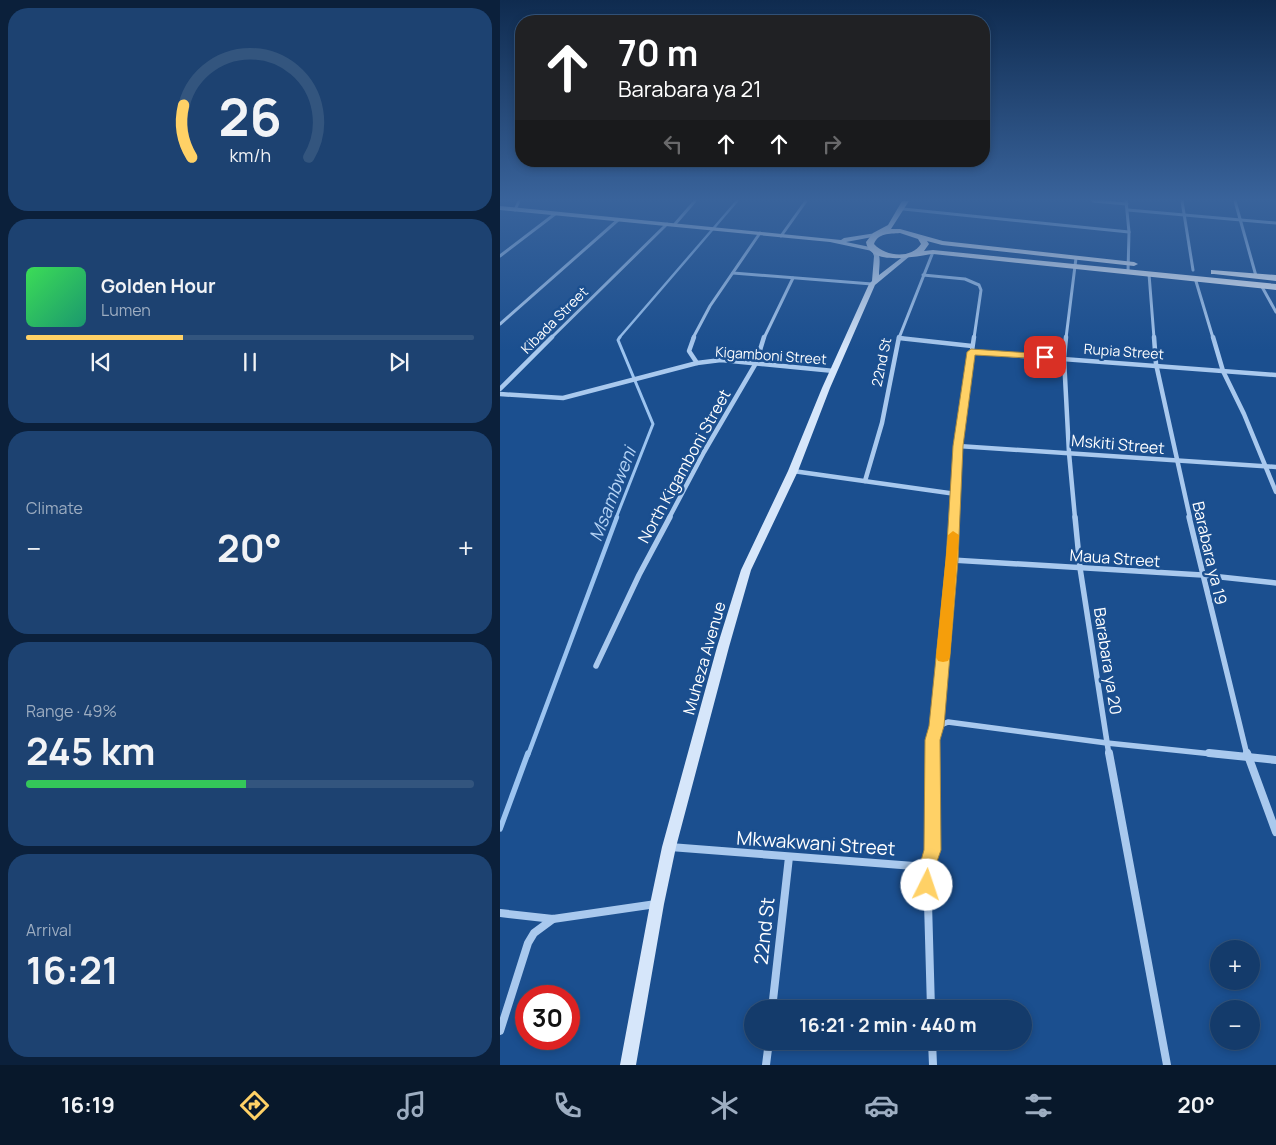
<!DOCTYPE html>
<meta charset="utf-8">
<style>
:root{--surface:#143b6b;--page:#1d4271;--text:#f1f3f6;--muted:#9dadc1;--line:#33557e;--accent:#ffd166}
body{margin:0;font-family:Manrope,sans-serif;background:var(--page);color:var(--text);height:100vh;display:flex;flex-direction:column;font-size:19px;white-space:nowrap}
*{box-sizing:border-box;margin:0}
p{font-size:16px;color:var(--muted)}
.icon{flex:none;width:28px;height:28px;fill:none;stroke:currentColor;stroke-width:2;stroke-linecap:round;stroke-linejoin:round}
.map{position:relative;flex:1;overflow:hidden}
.panel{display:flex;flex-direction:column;gap:8px;padding:8px;background:#0b203b;width:500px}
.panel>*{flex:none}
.top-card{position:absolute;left:15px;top:15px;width:475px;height:152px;border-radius:20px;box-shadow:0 2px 8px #0003,0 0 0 1px var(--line);background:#202124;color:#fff;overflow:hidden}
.buttons{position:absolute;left:710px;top:940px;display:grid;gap:10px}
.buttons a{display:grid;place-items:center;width:50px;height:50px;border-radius:50%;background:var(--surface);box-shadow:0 2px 8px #0003,0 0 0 1px var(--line);font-size:25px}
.speed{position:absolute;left:15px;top:985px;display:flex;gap:10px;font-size:25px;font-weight:700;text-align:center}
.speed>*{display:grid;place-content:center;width:65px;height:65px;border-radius:50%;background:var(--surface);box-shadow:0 2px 8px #0003,0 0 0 1px var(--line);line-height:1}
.speed .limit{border:8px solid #d22;background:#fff;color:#111}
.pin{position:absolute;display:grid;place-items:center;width:42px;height:42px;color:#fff;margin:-21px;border-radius:10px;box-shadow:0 2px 8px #0006}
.me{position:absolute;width:55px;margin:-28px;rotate:4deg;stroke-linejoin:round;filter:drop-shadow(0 0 4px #0008)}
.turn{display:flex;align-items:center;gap:18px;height:105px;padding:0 20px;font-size:22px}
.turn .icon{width:65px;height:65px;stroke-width:2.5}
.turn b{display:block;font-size:35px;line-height:42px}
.lanes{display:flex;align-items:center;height:48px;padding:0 20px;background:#0003;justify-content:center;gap:25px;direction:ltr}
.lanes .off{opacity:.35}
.big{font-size:38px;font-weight:700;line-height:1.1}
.panel .widget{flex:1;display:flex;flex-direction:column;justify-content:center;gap:8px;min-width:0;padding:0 18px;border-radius:20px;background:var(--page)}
.panel .dial{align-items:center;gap:0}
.dial svg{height:130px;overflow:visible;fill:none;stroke:var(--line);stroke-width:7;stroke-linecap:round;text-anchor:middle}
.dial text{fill:var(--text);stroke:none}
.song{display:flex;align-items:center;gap:15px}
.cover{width:60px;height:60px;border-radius:8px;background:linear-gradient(135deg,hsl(130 70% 55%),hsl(160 70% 35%))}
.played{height:5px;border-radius:2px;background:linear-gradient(90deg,var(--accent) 35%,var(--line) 35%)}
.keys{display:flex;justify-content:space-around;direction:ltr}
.heat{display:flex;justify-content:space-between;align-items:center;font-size:28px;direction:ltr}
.charge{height:8px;border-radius:4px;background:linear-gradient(90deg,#34c759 49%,var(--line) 0)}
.trip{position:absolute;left:244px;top:1000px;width:288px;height:50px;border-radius:25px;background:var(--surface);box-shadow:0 2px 8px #0003,0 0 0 1px var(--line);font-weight:700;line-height:50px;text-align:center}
.menu{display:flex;height:80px;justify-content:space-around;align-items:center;background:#08182b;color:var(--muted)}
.menu .icon{width:35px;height:35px}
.menu .active{color:var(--accent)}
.menu b{font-size:22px;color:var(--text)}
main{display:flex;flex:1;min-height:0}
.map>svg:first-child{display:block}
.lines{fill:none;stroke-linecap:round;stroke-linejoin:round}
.stream-far3{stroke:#9cc4f0;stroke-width:2.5}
.stream-far2{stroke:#9cc4f0;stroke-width:3}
.stream-far1{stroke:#9cc4f0;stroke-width:4.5}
.stream{stroke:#9cc4f0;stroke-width:5.5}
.street-far3{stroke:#a9c9ee;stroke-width:3}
.street-far2{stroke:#a9c9ee;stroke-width:4.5}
.street-far1{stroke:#a9c9ee;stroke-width:5.5}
.street{stroke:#a9c9ee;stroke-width:8}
.secondary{fill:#d6e6fa;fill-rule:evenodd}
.primary{fill:#f0f6ff;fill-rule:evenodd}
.route{fill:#ffd166;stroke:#a68842}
.slow{fill:#f59e0b}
.labels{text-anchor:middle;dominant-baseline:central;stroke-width:5;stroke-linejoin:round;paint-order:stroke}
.far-street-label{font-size:14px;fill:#fff;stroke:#1b4f8f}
.street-label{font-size:16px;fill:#fff;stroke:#1b4f8f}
.water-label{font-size:18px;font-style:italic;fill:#b5d3f5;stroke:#1b4f8f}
.near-street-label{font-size:19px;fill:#fff;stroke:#1b4f8f}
</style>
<main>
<section class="panel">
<div class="widget dial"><svg viewBox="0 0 100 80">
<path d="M14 69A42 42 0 1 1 86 69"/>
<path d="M14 69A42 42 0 0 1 9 37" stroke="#ffd166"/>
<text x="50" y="56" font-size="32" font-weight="700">26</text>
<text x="50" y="72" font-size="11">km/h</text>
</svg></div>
<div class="widget">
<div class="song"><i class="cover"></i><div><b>Golden Hour</b><p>Lumen</p></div></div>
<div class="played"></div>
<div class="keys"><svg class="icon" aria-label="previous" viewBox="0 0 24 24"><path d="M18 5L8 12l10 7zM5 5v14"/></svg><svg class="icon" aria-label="pause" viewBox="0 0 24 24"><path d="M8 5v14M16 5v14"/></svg><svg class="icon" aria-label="next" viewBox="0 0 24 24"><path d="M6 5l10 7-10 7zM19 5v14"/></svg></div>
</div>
<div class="widget"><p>Climate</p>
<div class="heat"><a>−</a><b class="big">20°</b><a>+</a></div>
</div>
<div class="widget"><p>Range · 49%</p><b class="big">245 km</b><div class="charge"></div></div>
<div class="widget"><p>Arrival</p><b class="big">16:21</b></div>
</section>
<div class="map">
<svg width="776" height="1065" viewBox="0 0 776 1065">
<rect width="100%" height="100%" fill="#1b4f8f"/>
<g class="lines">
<path class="stream-far3" d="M119,338L237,201"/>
<path class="stream-far2" d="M116,518L153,424L118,340L120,337"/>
<path class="stream-far1" d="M28,755L117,517"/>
<path class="stream" d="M0,829L28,753"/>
<g class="street-far3">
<path d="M593,201L627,204"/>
<path d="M626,201L629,232L628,272"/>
<path d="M682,201L693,270"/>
<path d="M735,201L756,276"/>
<path d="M403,209L629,232"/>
<path d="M15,210L19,201"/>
<path d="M628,210L776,223"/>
<path d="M175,224L195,201"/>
<path d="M281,236L306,201"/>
<path d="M0,256L55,214"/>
<path d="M233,273L372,284"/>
<path d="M649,274L654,338"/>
<path d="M423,275L465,279L479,285L481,290L474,338"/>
<path d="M695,278L713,338"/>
<path d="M761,285L776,312"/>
<path d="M0,324L118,220"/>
<path d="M51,338L167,224"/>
<path d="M193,338L210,306L260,233"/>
<path d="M264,338L293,278"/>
<path d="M399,338H403"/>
<path d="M399,338L433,252"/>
<path d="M566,338L576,258"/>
</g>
<g class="street-far2">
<path d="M194,337L189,351L197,363"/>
<path d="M566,337L564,358L569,453L575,518"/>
<path d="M654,337L656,364L690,518"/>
<path d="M713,337L723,371L744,414L776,492"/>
<path d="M399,338L472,346"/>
<path d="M471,352L776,375"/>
<path d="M0,389L52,337"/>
<path d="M0,394L63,398L197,363L221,360L334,371"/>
<path d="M458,446L776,467"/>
<path d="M293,471L456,494"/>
<path d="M365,481L382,423L399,337"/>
<path d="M169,518L204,452L256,363L264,337"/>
<path d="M454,518L458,446L474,337"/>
</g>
<g class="street-far1">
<path d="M575,517L580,568L609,755"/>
<path d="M689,517L747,755"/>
<path d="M452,560L702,575L776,583"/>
<path d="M96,666L139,575L170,517"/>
<path d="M436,727L454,517"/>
<path d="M432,755V740L436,727L448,722L607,743L722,755"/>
</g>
<g class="street">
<path d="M609,753L667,1065"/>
<path d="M709,753L776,760"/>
<path d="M747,753L776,832"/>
<path d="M170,847L427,867L432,850V753"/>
<path d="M427,867L431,1009"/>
<path d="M0,913L53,919L156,904"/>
<path d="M272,1009L289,857"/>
<path d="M0,1031L28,943L34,933L53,919"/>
<path d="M432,1041L433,1065"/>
<path d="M266,1065L269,1041"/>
</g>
<path class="secondary" d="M0,206L341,240L344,238L376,233L378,234V236L346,242L375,248C382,255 379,265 379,275L405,255L410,256L375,285L330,388L298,471L251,570L229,647L176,847L164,904L136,1065H120L150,904L162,847L217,647L241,570L288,471L322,388L369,284L372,281L374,256L372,251L330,242L0,210Z"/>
<g class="primary">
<path d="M402,201H409L391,229H400L443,241L634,262L638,264L634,266L442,245L427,241L429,244L424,251L433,250L776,284V290L433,254C417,256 370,267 366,242L373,233L388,225ZM400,233L418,239L421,244C411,259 386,257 374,244C378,233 389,234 400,233Z"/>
<path d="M711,270L776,275V281L714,274H711Z"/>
</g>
</g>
<linearGradient id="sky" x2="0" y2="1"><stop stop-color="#0f2b4f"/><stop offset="0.57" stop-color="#39639b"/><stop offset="1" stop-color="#39639b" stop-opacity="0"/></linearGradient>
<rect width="776" height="350" fill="url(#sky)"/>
<path class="route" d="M471,349L545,354L550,357L545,359L475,355L463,446L458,560L444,726L440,740L441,850L435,867L436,885L433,891L427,893L421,891C416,877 420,864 424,850L425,740L429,726L446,560L453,446L467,352Z"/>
<path class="slow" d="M453,531L459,535L450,657L448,661L443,662L438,661L436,657L448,535Z"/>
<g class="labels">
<g class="far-street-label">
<text transform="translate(54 320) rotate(-45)">Kibada Street</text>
<text transform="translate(624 351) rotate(4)">Rupia Street</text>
<text transform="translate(271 355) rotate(4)">Kigamboni Street</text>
<text transform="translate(381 362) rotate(-78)">22nd St</text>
</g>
<g class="street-label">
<text transform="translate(618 444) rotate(5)">Mskiti Street</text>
<text transform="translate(184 466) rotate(-61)">North Kigamboni Street</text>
<text transform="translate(710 553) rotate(77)">Barabara ya 19</text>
<text transform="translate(615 558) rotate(4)">Maua Street</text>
<text transform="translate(204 658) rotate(-74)">Muheza Avenue</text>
<text transform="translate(608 661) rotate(81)">Barabara ya 20</text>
</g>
<g class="water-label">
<text transform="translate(112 494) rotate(-69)">Msambweni</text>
</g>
<g class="near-street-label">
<text transform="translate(316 843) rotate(4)">Mkwakwani Street</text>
<text transform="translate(264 931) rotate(-84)">22nd St</text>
</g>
</g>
</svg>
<div class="buttons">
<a>+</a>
<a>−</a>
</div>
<div class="speed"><div class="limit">30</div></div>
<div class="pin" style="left:545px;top:357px;background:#d93025"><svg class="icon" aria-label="arrive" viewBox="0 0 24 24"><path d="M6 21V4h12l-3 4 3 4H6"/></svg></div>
<svg class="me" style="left:427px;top:885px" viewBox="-20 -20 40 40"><circle r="19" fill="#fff"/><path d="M0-13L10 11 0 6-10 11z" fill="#ffd166"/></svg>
<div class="trip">16:21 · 2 min · 440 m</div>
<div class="top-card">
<div class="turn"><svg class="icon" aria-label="ahead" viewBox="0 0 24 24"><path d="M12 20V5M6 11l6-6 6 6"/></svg><div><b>70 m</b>Barabara ya 21</div></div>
<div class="lanes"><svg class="icon off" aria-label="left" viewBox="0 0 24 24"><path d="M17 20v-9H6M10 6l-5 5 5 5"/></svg><svg class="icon" aria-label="ahead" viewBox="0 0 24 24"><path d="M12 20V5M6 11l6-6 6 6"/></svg><svg class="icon" aria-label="ahead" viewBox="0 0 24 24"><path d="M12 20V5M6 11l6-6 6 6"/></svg><svg class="icon off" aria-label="right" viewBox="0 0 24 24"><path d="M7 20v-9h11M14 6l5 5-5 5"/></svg></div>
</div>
</div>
</main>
<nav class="menu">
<b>16:19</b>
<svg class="icon active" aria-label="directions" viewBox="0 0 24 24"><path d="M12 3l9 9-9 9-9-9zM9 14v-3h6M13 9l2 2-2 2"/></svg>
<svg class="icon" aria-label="music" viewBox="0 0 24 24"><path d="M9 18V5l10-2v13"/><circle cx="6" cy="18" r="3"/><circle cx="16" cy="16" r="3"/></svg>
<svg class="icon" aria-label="phone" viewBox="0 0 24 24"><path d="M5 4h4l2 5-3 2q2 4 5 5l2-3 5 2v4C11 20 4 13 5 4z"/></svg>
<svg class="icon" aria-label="climate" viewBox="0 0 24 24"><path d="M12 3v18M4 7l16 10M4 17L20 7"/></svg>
<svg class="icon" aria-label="car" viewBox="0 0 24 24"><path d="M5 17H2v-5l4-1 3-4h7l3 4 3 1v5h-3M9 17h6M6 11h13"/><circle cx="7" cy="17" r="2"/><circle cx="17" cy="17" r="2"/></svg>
<svg class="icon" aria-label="filters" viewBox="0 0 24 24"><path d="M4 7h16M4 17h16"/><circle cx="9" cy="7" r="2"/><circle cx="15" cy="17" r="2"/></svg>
<b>20°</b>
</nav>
